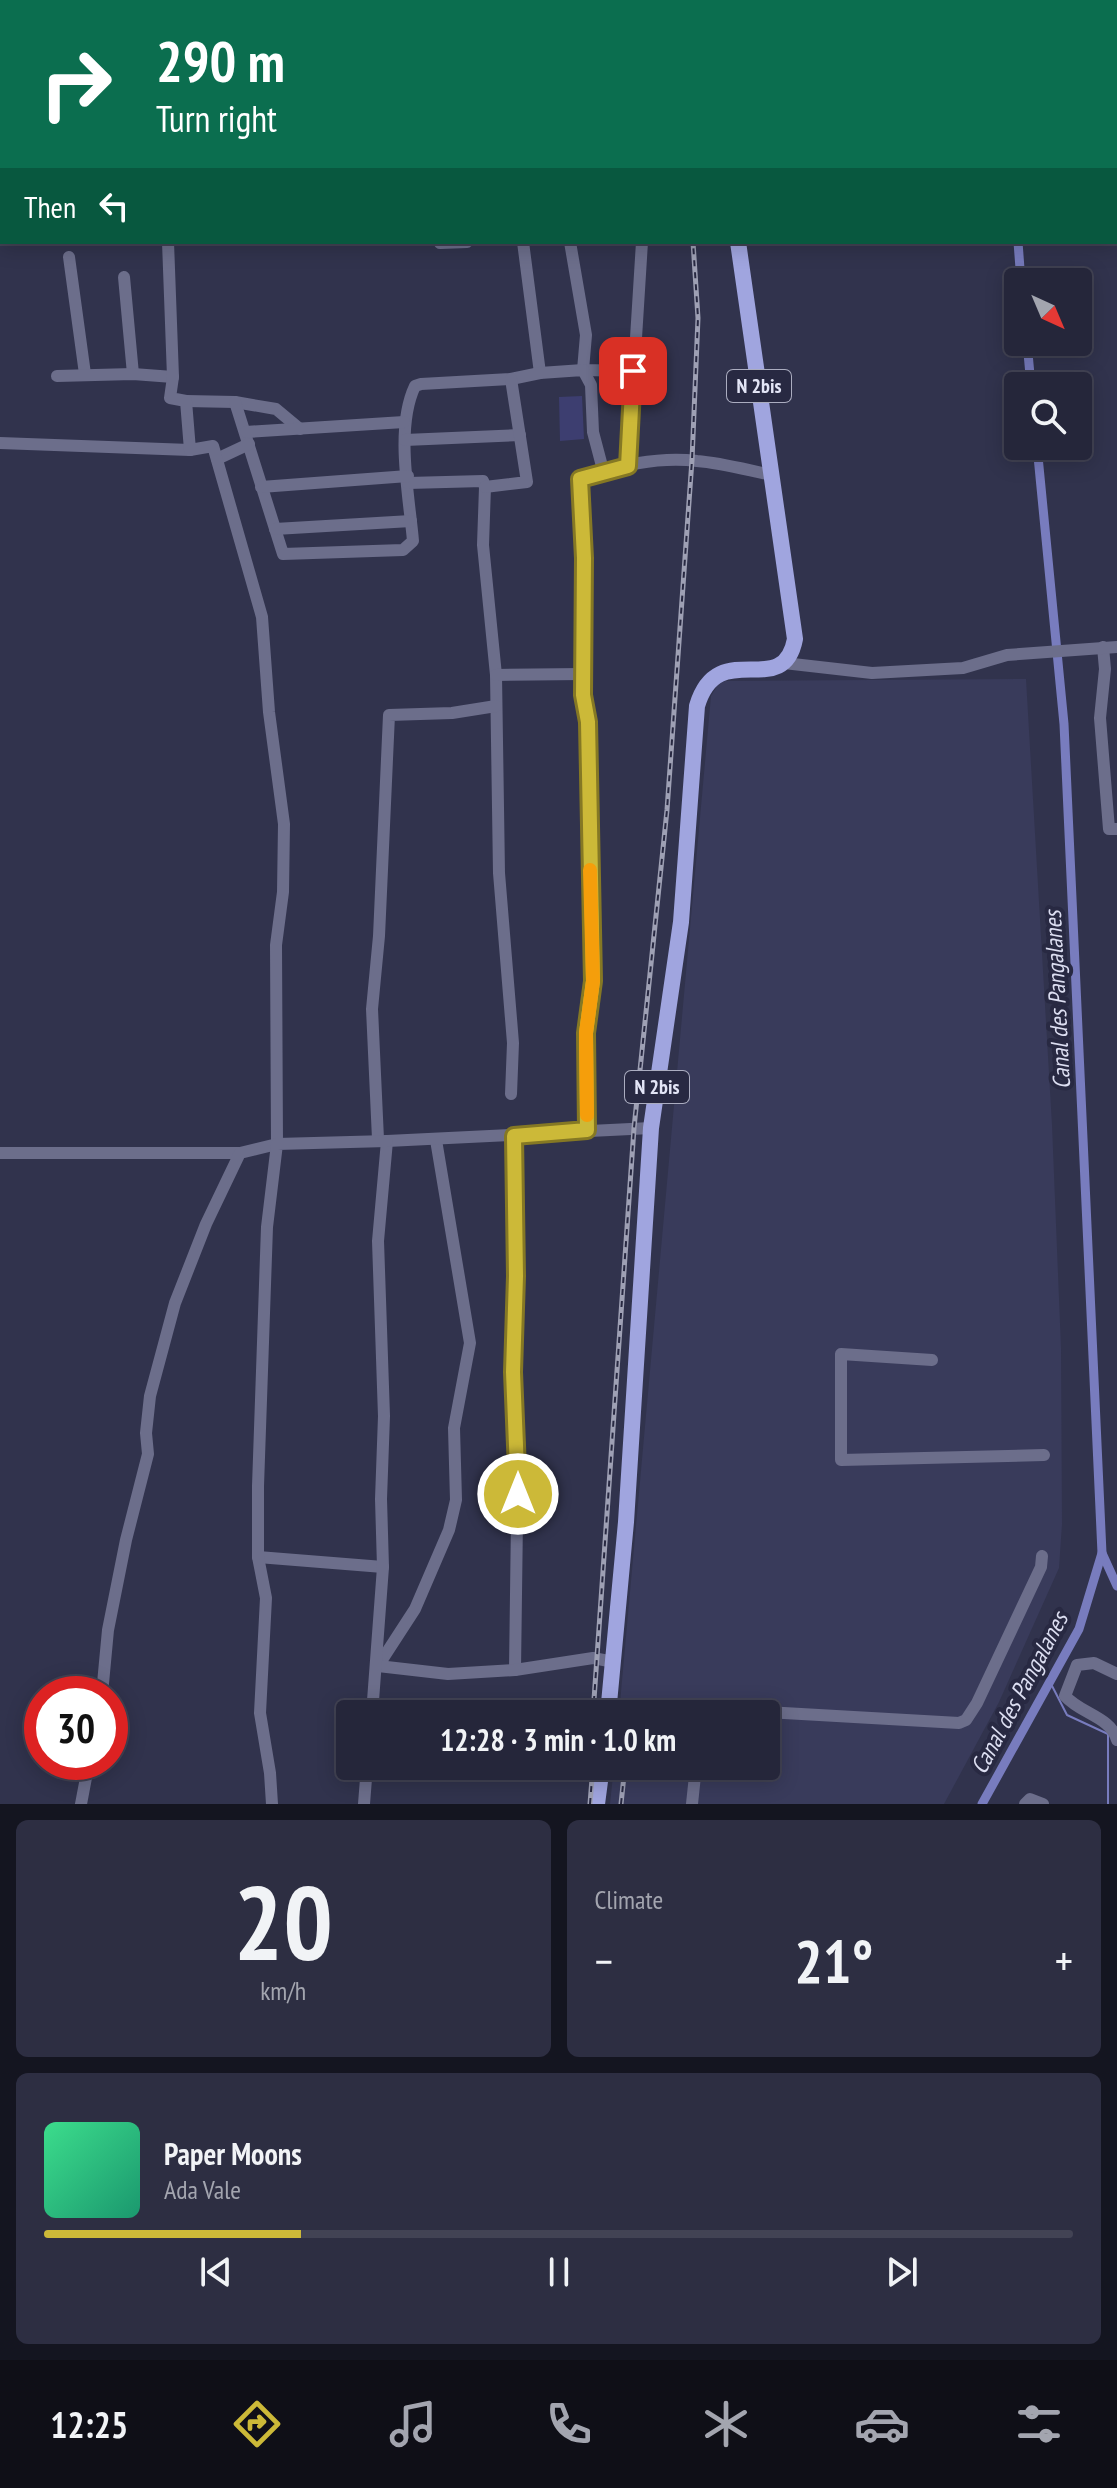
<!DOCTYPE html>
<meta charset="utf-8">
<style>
:root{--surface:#25263a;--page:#2d2e42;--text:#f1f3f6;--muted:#a3a5af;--line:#424354;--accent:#ccb938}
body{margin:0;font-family:"PT Sans Narrow",sans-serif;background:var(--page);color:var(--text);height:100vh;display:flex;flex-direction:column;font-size:30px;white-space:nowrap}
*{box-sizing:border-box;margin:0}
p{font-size:26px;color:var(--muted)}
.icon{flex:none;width:44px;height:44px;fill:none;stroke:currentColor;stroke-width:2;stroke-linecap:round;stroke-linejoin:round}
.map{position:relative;height:1804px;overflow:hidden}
.drawer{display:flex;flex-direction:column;gap:16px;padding:16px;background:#141520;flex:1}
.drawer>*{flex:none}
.top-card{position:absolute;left:0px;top:0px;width:1118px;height:244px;box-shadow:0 4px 20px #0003,0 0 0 2px var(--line);background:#0b6e4f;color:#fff;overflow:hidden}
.needle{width:52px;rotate:136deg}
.buttons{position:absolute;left:1004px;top:268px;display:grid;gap:16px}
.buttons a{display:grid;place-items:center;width:88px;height:88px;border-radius:8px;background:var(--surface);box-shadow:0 4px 20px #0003,0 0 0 2px var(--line);font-size:40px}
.speed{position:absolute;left:24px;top:1676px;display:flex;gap:16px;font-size:40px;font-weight:700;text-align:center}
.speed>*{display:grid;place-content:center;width:104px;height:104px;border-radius:50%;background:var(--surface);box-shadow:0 4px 20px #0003,0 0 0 2px var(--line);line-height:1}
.speed .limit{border:12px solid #d22;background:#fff;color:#111}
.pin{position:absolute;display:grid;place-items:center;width:68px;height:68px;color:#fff;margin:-34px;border-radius:16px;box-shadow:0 4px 12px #0006}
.me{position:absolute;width:88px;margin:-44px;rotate:0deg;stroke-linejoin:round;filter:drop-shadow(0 0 6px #0008)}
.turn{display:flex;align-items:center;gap:28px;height:168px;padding:0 24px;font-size:36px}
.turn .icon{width:104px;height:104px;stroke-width:2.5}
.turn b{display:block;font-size:56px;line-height:68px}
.then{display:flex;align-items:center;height:76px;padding:0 24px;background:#0003;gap:16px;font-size:30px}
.big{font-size:60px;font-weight:700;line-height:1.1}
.drawer .tile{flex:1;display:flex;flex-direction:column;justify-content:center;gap:12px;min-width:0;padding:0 28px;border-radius:12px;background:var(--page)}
.drawer .dial{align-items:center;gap:0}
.dial b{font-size:104px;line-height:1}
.song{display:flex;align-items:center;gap:24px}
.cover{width:96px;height:96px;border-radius:12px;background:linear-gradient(135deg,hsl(150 70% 55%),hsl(160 70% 35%))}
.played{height:8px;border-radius:4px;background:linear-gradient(90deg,var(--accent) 25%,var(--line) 25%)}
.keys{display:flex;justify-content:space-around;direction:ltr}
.heat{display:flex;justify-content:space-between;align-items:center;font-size:44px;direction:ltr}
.drawer .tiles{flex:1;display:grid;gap:16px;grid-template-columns:1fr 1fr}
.tile:last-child{grid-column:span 2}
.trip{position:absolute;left:336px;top:1700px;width:444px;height:80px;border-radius:8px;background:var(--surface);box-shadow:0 4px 20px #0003,0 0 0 2px var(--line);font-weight:700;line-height:80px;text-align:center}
.tabs{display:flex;height:128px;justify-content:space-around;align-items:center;background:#0f0f17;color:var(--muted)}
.tabs .icon{width:56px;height:56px}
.tabs .selected{color:var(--accent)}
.tabs b{font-size:36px;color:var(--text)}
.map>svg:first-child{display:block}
.built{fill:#393b5b}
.green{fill:#3d3e70}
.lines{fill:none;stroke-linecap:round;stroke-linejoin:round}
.stream{stroke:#787cbe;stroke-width:2}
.canal{stroke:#787cbe;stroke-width:9}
.minor{stroke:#6c6e8b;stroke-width:12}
.major{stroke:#a0a5df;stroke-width:16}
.rail-casing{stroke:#9ea0b4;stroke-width:5}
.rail{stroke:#282942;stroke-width:2;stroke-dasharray:6;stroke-linecap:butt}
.route-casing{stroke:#857824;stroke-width:20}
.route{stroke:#ccb938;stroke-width:14}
.slow{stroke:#f59e0b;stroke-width:14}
.labels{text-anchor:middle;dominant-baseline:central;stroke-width:8;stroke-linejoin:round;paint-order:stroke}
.shield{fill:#282942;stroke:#abadc0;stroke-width:2}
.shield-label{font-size:20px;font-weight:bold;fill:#e3e5f6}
.water-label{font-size:24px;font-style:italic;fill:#dcdef1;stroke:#282942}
</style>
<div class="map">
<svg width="1117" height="1804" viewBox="0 0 1117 1804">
<rect width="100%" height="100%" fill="#31334d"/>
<path class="built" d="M1026,679L1052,1125L1061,1348L1062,1524L1059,1568L999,1702L944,1804H610L614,1766H766V1714H619L711,696L720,681Z"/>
<path class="green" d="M582,396L584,439L560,441L559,397Z"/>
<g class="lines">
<path class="stream" d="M1049,1680L1067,1715L1108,1734V1804"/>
<g class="canal">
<path d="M988,0V2"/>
<path d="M1018,242L1021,282"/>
<path d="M1027,342L1031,386"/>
<path d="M1102,1553L1117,1586"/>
<path d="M982,1804L1079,1629L1102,1553L1064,724L1037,446"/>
</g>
<g class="minor">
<path d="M124,0V2"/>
<path d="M468,0V2"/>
<path d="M423,1L424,2"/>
<path d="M559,2L567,0"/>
<path d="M0,117L2,116"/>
<path d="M523,242L540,373"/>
<path d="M570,242L586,335L583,370L633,371"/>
<path d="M440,243L467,242"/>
<path d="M69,257L85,374"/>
<path d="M124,277L133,374"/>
<path d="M57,376L133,374L173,377"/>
<path d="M186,401L235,402L276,409L300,429"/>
<path d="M235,402L283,554L403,550L413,541C409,495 395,428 415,386L421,384L511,379L540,373L583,370L591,385L593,432L603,470"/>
<path d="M246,432L404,422"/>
<path d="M405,440L520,435"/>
<path d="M0,443L190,450"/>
<path d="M217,459L249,444"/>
<path d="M628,466L642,242"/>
<path d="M408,483L483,481L485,487L483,545L496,675L499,873L513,1043L511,1094"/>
<path d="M261,487L408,476"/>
<path d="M485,487L527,482L511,379"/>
<path d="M275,529L411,521"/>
<path d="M1103,647L1105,669L1100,718L1109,829H1117"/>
<path d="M784,663L872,673L963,668L1007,655L1117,647"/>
<path d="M496,675L583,674"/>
<path d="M587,1130L586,1033L593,981L588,722L583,695L584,558L580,479C615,466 659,456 697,461C722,463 747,470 772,475"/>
<path d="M514,1136L516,1276L513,1372L518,1443L515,1670"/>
<path d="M378,1139L372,1009L379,936L389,715L452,713L496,706"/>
<path d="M0,1153H240"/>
<path d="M932,1360L841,1354V1460L1044,1455"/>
<path d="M258,1557L383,1567"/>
<path d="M378,1666L415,1609L449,1530L456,1500L454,1428L470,1343L436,1140"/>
<path d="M378,1666L448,1674L515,1670L593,1658L614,1662"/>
<path d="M1117,1674L1094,1663L1077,1665L1065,1696C1081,1714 1111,1717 1117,1740"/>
<path d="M102,1694L108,1630L126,1540L148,1454L146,1433L150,1396L175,1303L206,1224L240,1153L277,1144L276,945L283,892L284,824L269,712L262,617L213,446L190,450L186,401L170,398L173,377L168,242"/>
<path d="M372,1714L383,1567L381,1499L384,1416L378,1241L387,1141L651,1128"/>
<path d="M719,1714L731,1710L959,1723L966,1720L977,1703L1041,1567L1042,1556"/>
<path d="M81,1804L89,1762"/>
<path d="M272,1804L270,1773L260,1713L266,1598L258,1557V1486L267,1227L277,1144L387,1141"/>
<path d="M364,1804L367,1766"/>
<path d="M692,1804L696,1766"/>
<path d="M1025,1804L1030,1799L1043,1804"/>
</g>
<g class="major">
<path d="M702,0L703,2"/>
<path d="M608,1714L626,1522L651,1128L681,922L697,706C718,635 783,702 795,639L738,242"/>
<path d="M597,1804L602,1766"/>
</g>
<defs>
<g id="rail">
<path d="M681,0V2"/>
<path d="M593,1714L634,1128L667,810L692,460L698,318L693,242"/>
<path d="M631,1714L632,1703"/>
<path d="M590,1804L593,1766"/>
<path d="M621,1804L625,1766"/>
</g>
</defs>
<use href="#rail" class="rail-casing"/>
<use href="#rail" class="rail"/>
</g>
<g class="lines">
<defs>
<path id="route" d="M518,1494L513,1372L516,1276L514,1136L587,1130L586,1033L593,981L588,722L583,695L584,558L580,479L628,466L633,371"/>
</defs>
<use href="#route" class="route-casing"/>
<use href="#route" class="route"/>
<path class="slow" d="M587,1115L586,1033L593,981L590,870"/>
</g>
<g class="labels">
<g class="shield">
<rect x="727" y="370" width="64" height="32" rx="6"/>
<rect x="625" y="1071" width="64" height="32" rx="6"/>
</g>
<g class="shield-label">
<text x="759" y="386">N 2bis</text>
<text x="657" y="1087">N 2bis</text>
</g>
<g class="water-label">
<text transform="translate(1057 1000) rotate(-93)">Canal des Pangalanes</text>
<text transform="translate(1019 1693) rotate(-62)">Canal des Pangalanes</text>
</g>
</g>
</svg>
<div class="buttons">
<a><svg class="needle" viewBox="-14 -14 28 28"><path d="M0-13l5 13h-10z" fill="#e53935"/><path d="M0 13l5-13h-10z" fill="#a3a5af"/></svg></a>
<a><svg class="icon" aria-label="search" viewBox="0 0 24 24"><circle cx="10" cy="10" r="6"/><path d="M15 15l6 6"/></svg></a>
</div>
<div class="speed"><div class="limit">30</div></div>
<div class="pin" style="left:633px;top:371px;background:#d93025"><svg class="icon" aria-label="arrive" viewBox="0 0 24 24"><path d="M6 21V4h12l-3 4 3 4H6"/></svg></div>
<svg class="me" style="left:518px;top:1494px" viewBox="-20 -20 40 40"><circle r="17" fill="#ccb938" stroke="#fff" stroke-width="3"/><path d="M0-11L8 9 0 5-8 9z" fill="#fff"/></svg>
<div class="trip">12:28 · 3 min · 1.0 km</div>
<div class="top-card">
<div class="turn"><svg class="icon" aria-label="right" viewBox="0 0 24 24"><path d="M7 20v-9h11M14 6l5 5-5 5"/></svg><div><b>290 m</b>Turn right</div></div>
<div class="then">Then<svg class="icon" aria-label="left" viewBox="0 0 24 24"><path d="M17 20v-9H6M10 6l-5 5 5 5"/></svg></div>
</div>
</div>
<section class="drawer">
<div class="tiles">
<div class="tile dial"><b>20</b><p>km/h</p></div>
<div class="tile"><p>Climate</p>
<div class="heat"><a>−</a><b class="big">21°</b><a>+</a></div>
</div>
<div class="tile">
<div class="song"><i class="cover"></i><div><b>Paper Moons</b><p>Ada Vale</p></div></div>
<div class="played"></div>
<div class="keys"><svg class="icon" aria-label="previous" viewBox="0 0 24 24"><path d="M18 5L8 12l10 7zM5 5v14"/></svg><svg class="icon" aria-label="pause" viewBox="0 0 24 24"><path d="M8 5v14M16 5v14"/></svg><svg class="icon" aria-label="next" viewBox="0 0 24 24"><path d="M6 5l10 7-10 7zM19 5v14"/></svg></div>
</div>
</div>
</section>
<nav class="tabs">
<b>12:25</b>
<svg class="icon selected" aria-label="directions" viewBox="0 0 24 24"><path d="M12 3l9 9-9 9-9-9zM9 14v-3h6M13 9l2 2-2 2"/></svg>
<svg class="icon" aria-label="music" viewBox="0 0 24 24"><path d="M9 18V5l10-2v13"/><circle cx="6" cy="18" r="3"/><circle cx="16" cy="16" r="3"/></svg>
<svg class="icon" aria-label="phone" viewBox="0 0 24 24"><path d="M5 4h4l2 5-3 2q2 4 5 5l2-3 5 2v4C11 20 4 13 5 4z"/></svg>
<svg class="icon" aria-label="climate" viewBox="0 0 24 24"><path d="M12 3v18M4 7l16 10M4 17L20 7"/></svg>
<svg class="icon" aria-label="car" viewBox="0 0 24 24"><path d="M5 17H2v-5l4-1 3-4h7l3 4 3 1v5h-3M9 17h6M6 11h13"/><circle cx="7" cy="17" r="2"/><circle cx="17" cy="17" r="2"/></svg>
<svg class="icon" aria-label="filters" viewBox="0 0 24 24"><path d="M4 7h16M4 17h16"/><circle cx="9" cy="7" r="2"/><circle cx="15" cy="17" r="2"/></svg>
</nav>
